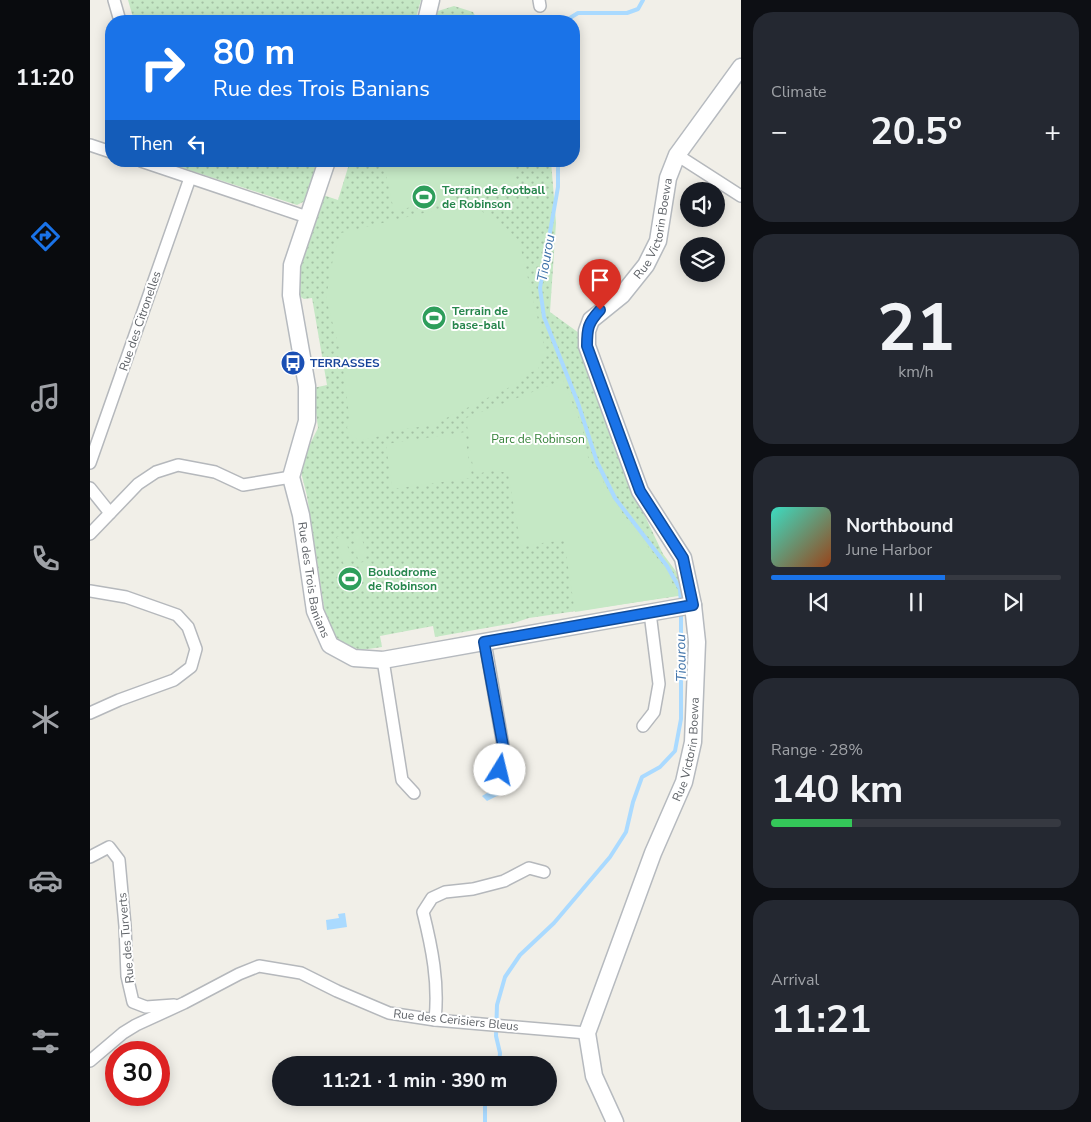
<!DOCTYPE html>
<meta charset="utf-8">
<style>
:root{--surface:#171b24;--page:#242831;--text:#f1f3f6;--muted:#9ea1a6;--line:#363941;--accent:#1a73e8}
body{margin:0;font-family:"Nunito Sans",sans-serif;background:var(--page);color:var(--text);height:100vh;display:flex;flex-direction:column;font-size:19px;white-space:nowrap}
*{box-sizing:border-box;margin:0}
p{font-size:16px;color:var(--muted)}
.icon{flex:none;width:28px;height:28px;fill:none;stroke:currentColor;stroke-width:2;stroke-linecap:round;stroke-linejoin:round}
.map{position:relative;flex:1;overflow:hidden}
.side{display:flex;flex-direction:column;gap:12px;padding:12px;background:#0d0f14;width:350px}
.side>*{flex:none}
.top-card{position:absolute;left:15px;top:15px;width:475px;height:152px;border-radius:20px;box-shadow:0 2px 12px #0003;background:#1a73e8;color:#fff;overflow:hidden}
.fabs{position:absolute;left:590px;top:182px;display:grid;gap:10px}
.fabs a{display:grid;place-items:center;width:45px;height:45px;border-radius:50%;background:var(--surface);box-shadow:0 2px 12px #0003;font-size:25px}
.speed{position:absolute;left:15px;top:1041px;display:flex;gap:10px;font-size:25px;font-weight:700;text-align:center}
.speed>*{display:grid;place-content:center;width:65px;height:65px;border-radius:50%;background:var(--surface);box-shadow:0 2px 12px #0003;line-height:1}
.speed .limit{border:8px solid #d22;background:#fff;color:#111}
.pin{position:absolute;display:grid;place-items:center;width:42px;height:42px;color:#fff;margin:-51px -21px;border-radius:50% 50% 50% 0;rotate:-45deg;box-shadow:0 0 5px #0007}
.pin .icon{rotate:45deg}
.me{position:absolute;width:55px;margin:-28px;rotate:9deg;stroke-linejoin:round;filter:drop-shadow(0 0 4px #0008)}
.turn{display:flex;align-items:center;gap:18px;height:105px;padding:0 25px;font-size:22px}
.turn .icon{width:65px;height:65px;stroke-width:2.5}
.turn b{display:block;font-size:35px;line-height:42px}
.then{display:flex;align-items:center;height:48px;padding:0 25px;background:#0003;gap:10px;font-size:19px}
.big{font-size:38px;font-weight:700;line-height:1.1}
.side .widget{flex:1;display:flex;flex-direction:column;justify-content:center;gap:8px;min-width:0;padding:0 18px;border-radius:20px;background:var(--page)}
.side .dial{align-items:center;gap:0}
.dial b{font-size:65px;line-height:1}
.song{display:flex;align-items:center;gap:15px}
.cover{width:60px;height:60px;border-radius:8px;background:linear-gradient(135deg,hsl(170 70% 55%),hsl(20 70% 35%))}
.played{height:5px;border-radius:2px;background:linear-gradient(90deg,var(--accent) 60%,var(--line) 60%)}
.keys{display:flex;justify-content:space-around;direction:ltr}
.heat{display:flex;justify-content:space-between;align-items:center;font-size:28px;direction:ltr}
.charge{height:8px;border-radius:4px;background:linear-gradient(90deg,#34c759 28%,var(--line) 0)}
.trip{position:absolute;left:182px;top:1056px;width:285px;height:50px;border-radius:25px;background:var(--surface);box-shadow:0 2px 12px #0003;font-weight:700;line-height:50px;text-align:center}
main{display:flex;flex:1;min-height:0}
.tab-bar{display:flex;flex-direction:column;width:90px;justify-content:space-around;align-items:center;background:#090b0e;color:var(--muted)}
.tab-bar .icon{width:35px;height:35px}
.tab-bar .on{color:var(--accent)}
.tab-bar b{font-size:22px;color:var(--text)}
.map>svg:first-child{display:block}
.grass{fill:url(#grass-dots)}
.park{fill:#c5e8c5}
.water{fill:#aadaff}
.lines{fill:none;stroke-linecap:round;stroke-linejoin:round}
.stream{stroke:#aadaff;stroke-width:4}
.street-casing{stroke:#b5b8bc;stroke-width:14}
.secondary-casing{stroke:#b6babf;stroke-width:19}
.street{stroke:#fff;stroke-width:11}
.secondary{stroke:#fff;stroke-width:16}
.route-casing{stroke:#114b97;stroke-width:12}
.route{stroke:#1a73e8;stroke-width:9}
.labels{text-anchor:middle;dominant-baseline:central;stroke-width:4;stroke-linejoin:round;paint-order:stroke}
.leisure-label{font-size:12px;font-weight:bold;fill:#27864d;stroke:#fff;text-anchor:start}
.street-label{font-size:12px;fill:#5f6368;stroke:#fff}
.transit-label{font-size:12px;font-weight:bold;fill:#164399;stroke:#fff;text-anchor:start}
.park-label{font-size:12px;fill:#348238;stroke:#fff}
.water-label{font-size:14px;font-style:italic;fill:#4174aa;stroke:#fff}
</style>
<main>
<nav class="tab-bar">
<b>11:20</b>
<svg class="icon on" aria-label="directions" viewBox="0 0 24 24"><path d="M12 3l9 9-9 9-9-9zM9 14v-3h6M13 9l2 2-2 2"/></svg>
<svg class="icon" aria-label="music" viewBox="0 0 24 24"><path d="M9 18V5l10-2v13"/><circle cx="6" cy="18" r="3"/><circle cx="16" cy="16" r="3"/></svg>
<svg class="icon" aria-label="phone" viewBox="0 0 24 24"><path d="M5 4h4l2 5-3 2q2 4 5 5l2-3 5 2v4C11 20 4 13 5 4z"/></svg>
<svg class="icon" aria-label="climate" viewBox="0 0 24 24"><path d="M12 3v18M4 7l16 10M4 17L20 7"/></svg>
<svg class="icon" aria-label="car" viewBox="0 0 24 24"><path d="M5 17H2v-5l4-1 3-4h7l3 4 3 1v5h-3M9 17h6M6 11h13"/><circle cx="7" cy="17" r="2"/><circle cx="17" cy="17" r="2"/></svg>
<svg class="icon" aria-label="filters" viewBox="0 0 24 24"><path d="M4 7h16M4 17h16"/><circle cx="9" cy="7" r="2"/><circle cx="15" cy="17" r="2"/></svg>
</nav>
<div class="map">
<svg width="651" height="1122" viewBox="0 0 651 1122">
<defs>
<pattern id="grass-dots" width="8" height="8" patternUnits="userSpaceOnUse" patternTransform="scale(1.25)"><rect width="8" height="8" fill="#c5e8c5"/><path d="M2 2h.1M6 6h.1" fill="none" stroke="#a3c0a4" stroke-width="1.8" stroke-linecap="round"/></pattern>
</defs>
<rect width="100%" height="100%" fill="#f1efe8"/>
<g class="grass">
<path d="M38,0H331L325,21H44Z"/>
<path d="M364,6L383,12L388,21H342L348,11Z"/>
<path d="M71,161H228L215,201L207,205Z"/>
<path d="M260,161H461L466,223L460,312L489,333L536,476L573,554L588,574L595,595L439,618L424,623L345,637L343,626L290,636L292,647L271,650L252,644L237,626L217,496L211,472L215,454L228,428L223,388L237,385L222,298L214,299L207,295L206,275L233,195L248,200Z"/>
</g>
<g class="park">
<path d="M293,161H422L427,183L304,211Z"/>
<path d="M367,205L388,209L412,224L429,241L456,353L448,369L431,377L426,384L342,425L296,432L294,435L269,441L258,432L257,427L260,422L252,359L236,298L244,253L251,233Z"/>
<path d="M473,380L492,426L498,457L538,522L572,564L584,586L585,596L485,612L474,540L431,546L418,473L402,470L384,475L376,418Z"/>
<path d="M375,432L381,478L302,489L296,444Z"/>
<path d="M271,532L276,558L268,560L262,534Z"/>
<path d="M255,535L261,561L253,563L247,537Z"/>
<path d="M277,561L283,587L275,589L269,563Z"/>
<path d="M261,565L267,591L259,592L253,566Z"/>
</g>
<g class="water">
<path d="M410,785L413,793L397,801L392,796Z"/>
<path d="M255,913L257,927L237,930L236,920L249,918L248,914Z"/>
</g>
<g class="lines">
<g class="stream">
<path d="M475,21L488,13H537L548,9L553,0"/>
<path d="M468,161V187L450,288L454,317L488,403L507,462L525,498L577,566L590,589L591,604"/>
<path d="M409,1065L410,1053L406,1036L407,1005L415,977L430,955L464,923L520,857L536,832L543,802L552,777L570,767L585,751L591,719V611"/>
<path d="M395,1122V1104L398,1098"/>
</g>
<defs>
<g id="street">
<path d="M24,0L30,21"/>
<path d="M449,0L450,6"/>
<path d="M0,145L21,152"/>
<path d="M587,155L651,196"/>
<path d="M51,161L217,217"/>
<path d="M0,463L100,178"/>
<path d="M0,488L20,513"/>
<path d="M0,534L48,484L66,472L88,465L125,472L153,485L201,477"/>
<path d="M0,591L36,597L87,615L98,627L106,649L101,667L84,680L29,700L0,713"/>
<path d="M395,642L414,751L409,770"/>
<path d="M293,660L312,780L324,793"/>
<path d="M553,726L564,712L569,684L560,613"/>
<path d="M0,857L19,847L29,860L35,926L37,976L43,1002L56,1007L84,1005"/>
<path d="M345,1020C349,983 342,948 333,912L342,898L355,892L383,889L414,881L439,868L454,872"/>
<path d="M0,1061L33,1033L46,1025L94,1003L149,974L169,966L211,973L247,991L299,1013L345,1020L497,1033"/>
</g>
<g id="secondary">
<path d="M336,21L341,0"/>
<path id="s1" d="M237,161L202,265L201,295L217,386V421L201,477L211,515L225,611L240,645L264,658L293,660L603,605"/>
<path id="s2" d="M525,1122L504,1076L497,1033L563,853L594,782L603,742L607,642L603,605L593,558L550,491L497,346V331L501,320L532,295L556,265L568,241L578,178L587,155L651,67"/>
</g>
</defs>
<use href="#street" class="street-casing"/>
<use href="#secondary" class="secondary-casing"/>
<use href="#street" class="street"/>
<use href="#secondary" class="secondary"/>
</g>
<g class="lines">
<defs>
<path id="route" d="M410,770L414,751L394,642L603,605L593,558L550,491L497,346C497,328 498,323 510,310"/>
</defs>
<use href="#route" class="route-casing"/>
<use href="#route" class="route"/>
</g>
<defs>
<symbol id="stadium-disc" viewBox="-11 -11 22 22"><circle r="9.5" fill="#2e9e5b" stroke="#fff"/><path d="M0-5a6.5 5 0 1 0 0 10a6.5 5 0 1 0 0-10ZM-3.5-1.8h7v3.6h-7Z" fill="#fff"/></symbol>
<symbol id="bus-disc" viewBox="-11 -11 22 22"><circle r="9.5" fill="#1a4fb4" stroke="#fff"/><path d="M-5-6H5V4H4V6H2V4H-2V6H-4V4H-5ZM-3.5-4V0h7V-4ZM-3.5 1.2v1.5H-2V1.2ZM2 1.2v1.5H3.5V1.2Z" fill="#fff"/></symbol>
</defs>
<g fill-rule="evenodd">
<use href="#stadium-disc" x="320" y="183" width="28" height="28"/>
<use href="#stadium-disc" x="330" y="304" width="28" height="28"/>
<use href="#bus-disc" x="189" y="349" width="28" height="28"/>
<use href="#stadium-disc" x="246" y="565" width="28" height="28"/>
</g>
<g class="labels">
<g class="leisure-label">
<text x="352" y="190">Terrain de football<tspan x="352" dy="14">de Robinson</tspan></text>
<text x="362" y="311">Terrain de<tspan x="362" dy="14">base-ball</tspan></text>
<text x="278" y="572">Boulodrome<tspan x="278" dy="14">de Robinson</tspan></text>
</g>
<g class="street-label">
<text stroke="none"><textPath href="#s2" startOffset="966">Rue Victorin Boewa</textPath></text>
<text transform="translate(50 321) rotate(-71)">Rue des Citronelles</text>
<text stroke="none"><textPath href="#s1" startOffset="431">Rue des Trois Banians</textPath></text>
<text stroke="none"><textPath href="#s2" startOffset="396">Rue Victorin Boewa</textPath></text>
<text transform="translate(36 938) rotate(-95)">Rue des Turverts</text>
<text transform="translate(366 1020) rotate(6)">Rue des Cerisiers Bleus</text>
</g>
<g class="transit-label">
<text x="220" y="363">TERRASSES</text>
</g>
<g class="park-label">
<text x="448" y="439">Parc de Robinson</text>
</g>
<g class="water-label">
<text transform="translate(456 258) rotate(-80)">Tiourou</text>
<text transform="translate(591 658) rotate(-91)">Tiourou</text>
</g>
</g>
</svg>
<div class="fabs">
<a><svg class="icon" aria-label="sound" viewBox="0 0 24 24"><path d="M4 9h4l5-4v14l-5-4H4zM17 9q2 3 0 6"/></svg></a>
<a><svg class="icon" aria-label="layers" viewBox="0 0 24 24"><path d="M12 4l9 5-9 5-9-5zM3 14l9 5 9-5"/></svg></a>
</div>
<div class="speed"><div class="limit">30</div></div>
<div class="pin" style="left:510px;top:310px;background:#d93025"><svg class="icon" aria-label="arrive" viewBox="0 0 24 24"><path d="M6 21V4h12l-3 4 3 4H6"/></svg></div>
<svg class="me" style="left:410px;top:770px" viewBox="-20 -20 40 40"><circle r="19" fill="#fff"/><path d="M0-13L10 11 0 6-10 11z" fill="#1a73e8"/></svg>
<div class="trip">11:21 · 1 min · 390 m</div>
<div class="top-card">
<div class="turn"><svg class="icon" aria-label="right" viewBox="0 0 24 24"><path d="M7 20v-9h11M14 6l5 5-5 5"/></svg><div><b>80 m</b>Rue des Trois Banians</div></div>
<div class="then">Then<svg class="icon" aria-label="left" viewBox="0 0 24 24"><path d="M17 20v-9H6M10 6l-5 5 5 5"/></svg></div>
</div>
</div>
<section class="side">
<div class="widget"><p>Climate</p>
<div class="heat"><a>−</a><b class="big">20.5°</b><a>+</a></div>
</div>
<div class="widget dial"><b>21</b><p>km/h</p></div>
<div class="widget">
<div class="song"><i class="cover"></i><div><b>Northbound</b><p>June Harbor</p></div></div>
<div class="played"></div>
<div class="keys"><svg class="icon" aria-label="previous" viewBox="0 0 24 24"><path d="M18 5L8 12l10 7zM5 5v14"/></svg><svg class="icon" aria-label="pause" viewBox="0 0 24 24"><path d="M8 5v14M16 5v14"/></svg><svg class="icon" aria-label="next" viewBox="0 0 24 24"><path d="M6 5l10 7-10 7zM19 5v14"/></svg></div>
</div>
<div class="widget"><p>Range · 28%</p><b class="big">140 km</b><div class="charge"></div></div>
<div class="widget"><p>Arrival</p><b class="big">11:21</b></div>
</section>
</main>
